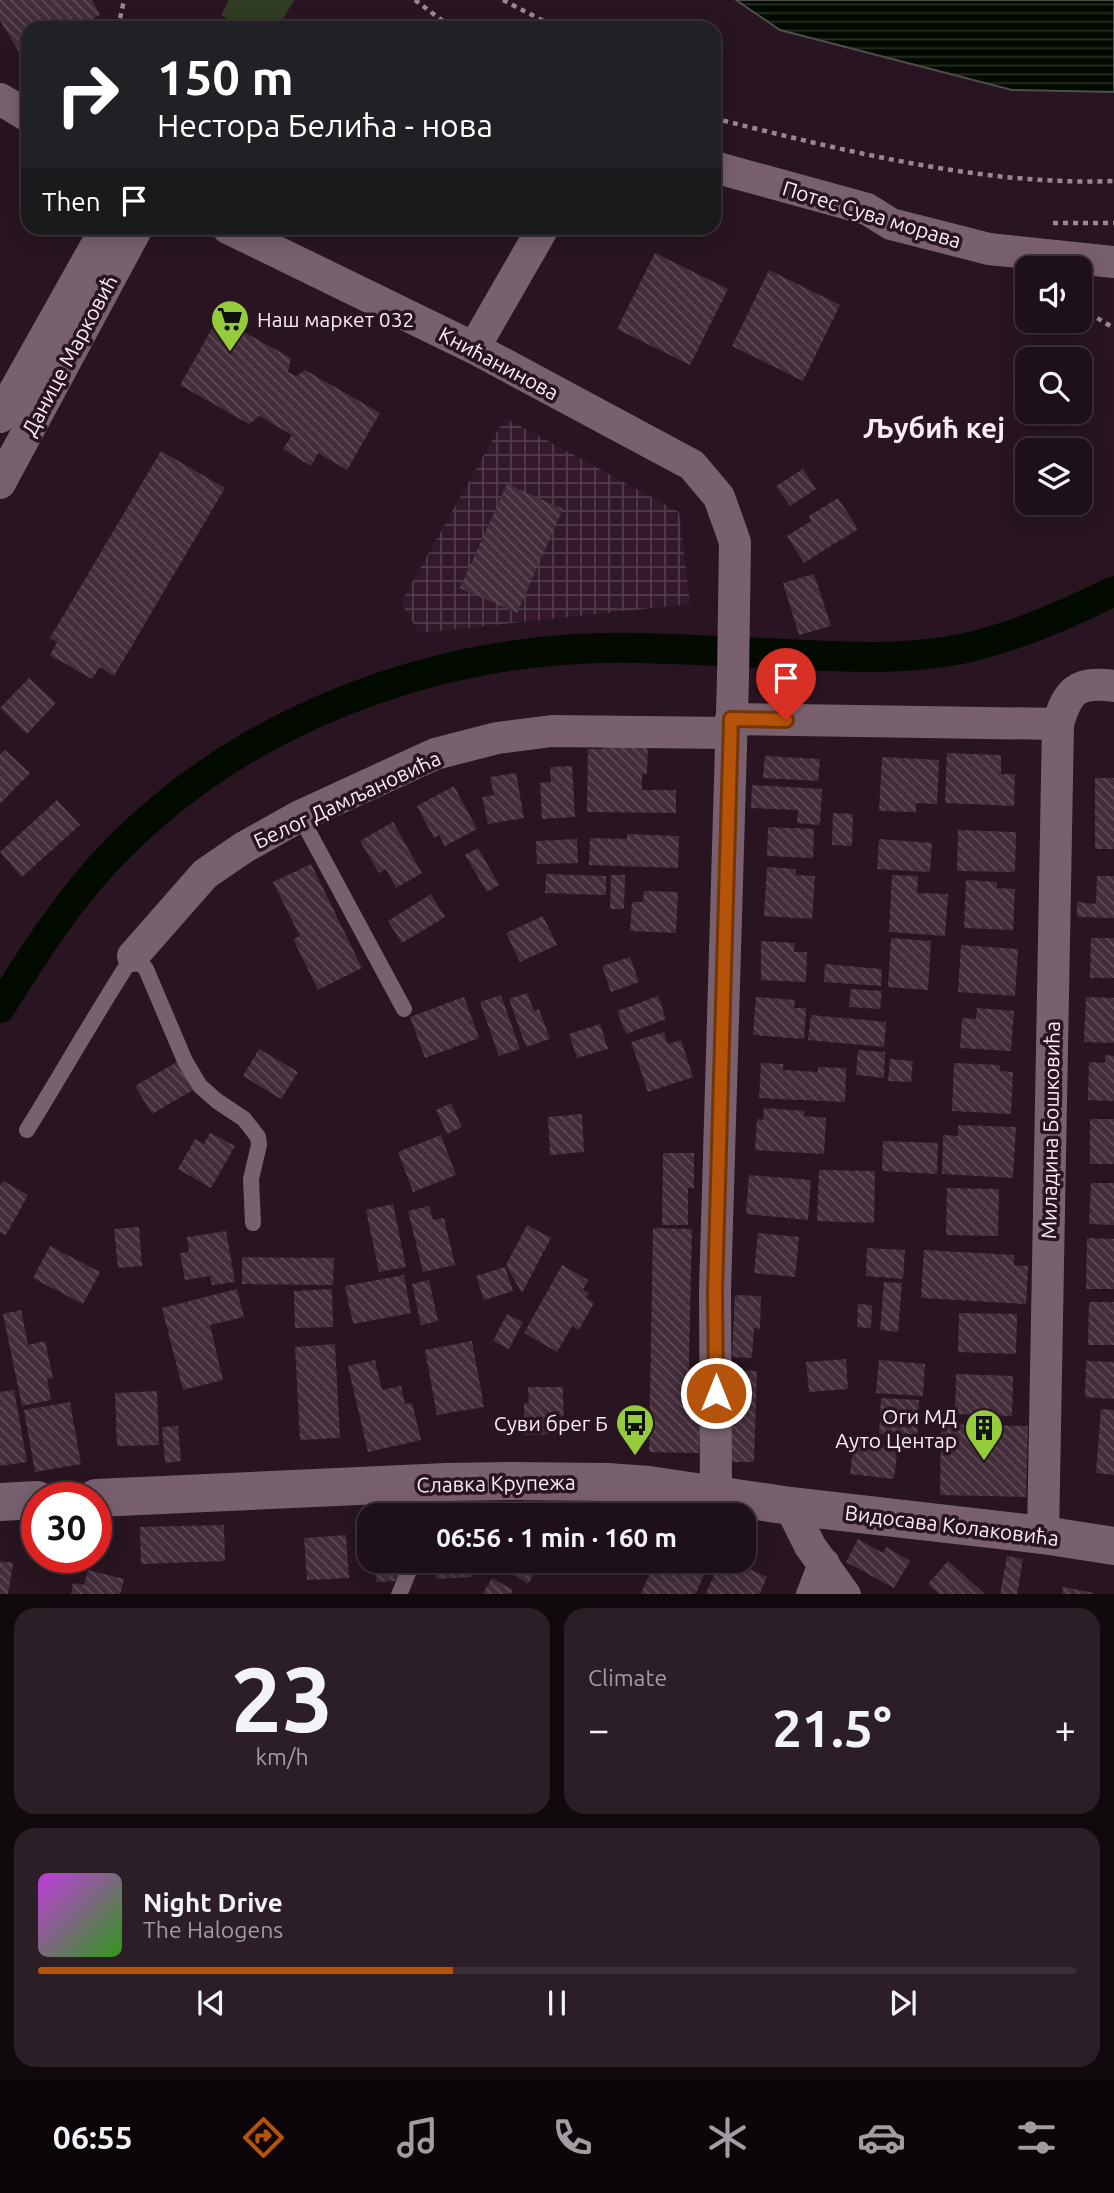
<!DOCTYPE html>
<meta charset="utf-8">
<style>
:root{--surface:#1e1019;--page:#2b1e26;--text:#f1f3f6;--muted:#a19da2;--line:#3c3038;--accent:#b45309}
body{margin:0;font-family:Ubuntu,sans-serif;background:var(--page);color:var(--text);height:100vh;display:flex;flex-direction:column;font-size:26px;white-space:nowrap}
*{box-sizing:border-box;margin:0}
p{font-size:23px;color:var(--muted)}
.icon{flex:none;width:38px;height:38px;fill:none;stroke:currentColor;stroke-width:2;stroke-linecap:round;stroke-linejoin:round}
.map{position:relative;height:1594px;overflow:hidden}
.details{display:flex;flex-direction:column;gap:14px;padding:14px;background:#10090e;flex:1}
.details>*{flex:none}
.guide{position:absolute;left:21px;top:21px;width:700px;height:214px;border-radius:21px;box-shadow:0 4px 18px #0003,0 0 0 2px var(--line);background:#202124;color:#fff;overflow:hidden}
.controls{position:absolute;left:1015px;top:256px;display:grid;gap:14px}
.controls a{display:grid;place-items:center;width:77px;height:77px;border-radius:14px;background:var(--surface);box-shadow:0 4px 18px #0003,0 0 0 2px var(--line);font-size:35px}
.speed{position:absolute;left:21px;top:1482px;display:flex;gap:14px;font-size:35px;font-weight:700;text-align:center}
.speed>*{display:grid;place-content:center;width:91px;height:91px;border-radius:50%;background:var(--surface);box-shadow:0 4px 18px #0003,0 0 0 2px var(--line);line-height:1}
.speed .limit{border:10px solid #d22;background:#fff;color:#111}
.pin{position:absolute;display:grid;place-items:center;width:60px;height:60px;color:#fff;margin:-72px -30px;border-radius:50% 50% 50% 0;rotate:-45deg;box-shadow:0 0 7px #0007}
.pin .icon{rotate:45deg}
.me{position:absolute;width:77px;margin:-38px;rotate:0deg;stroke-linejoin:round;filter:drop-shadow(0 0 5px #0008)}
.turn{display:flex;align-items:center;gap:24px;height:147px;padding:0 21px;font-size:32px}
.turn .icon{width:91px;height:91px;stroke-width:2.5}
.turn b{display:block;font-size:49px;line-height:60px}
.then{display:flex;align-items:center;height:66px;padding:0 21px;background:#0003;gap:14px;font-size:26px}
.big{font-size:52px;font-weight:600;line-height:1.1}
.details .tile{flex:1;display:flex;flex-direction:column;justify-content:center;gap:10px;min-width:0;padding:0 24px;border-radius:21px;background:var(--page)}
.details .dial{align-items:center;gap:0}
.dial b{font-size:91px;line-height:1}
.song{display:flex;align-items:center;gap:21px}
.cover{width:84px;height:84px;border-radius:10px;background:linear-gradient(135deg,hsl(290 70% 55%),hsl(110 70% 35%))}
.played{height:7px;border-radius:4px;background:linear-gradient(90deg,var(--accent) 40%,var(--line) 40%)}
.keys{display:flex;justify-content:space-around;direction:ltr}
.heat{display:flex;justify-content:space-between;align-items:center;font-size:38px;direction:ltr}
.details .tiles{flex:1;display:grid;gap:14px;grid-template-columns:1fr 1fr}
.tile:last-child{grid-column:span 2}
.trip{position:absolute;left:357px;top:1503px;width:399px;height:70px;border-radius:21px;background:var(--surface);box-shadow:0 4px 18px #0003,0 0 0 2px var(--line);font-weight:600;line-height:70px;text-align:center}
.tab-bar{display:flex;height:112px;justify-content:space-around;align-items:center;background:#0c060a;color:var(--muted)}
.tab-bar .icon{width:49px;height:49px}
.tab-bar .current{color:var(--accent)}
.tab-bar b{font-size:32px;color:var(--text)}
.map>svg:first-child{display:block}
.industrial{fill:url(#industrial-grid)}
.park{fill:#313c24}
.water{fill:url(#water-rules);stroke:#4d4e49;stroke-width:2}
.lines{fill:none;stroke-linecap:round;stroke-linejoin:round}
.canal{stroke:#030b00;stroke-width:30}
.building{fill:url(#building-back-hatch)}
.path{stroke:#998892;stroke-width:4.5;stroke-dasharray:5 5;stroke-linecap:butt}
.service{stroke:#79606f;stroke-width:16}
.minor{stroke:#79606f;stroke-width:32}
.tertiary{stroke:#79606f;stroke-width:38}
.route-casing{stroke:#753606;stroke-width:18}
.route{stroke:#b45309;stroke-width:12}
.labels{text-anchor:middle;dominant-baseline:central;stroke-width:7;stroke-linejoin:round;paint-order:stroke}
.street-label{font-size:21px;fill:#faecf4;stroke:#281521}
.poi-label{font-size:21px;fill:#faecf4;stroke:#281521;text-anchor:end}
.district-label{font-size:28px;font-weight:bold;fill:#faecf4;stroke:#281521}
</style>
<div class="map">
<svg width="1114" height="1595" viewBox="0 0 1114 1595">
<defs>
<pattern id="industrial-grid" width="8" height="8" patternUnits="userSpaceOnUse" patternTransform="scale(1.75)"><rect width="8" height="8" fill="#33192a"/><path d="M0 4h8M4 0v8" fill="none" stroke="#513b4a"/></pattern>
<pattern id="water-rules" width="6" height="5" patternUnits="userSpaceOnUse" patternTransform="scale(1.75)"><rect width="6" height="5" fill="#030b00"/><path d="M0 2.5h6" fill="none" stroke="#292f26"/></pattern>
<pattern id="building-back-hatch" width="6" height="6" patternUnits="userSpaceOnUse" patternTransform="scale(1.75)"><rect width="6" height="6" fill="#432d3a"/><path d="M-1 5l2 2M0 0l6 6M5-1l2 2" fill="none" stroke="#5f4c57"/></pattern>
</defs>
<rect width="100%" height="100%" fill="#281521"/>
<path class="industrial" d="M505,418L679,512L690,604L419,633L401,602Z"/>
<path class="park" d="M229,0H294L278,28H243L221,15Z"/>
<path class="water" d="M736,0H1114V92L1012,90L780,30Z"/>
<g class="lines">
<path class="canal" d="M0,1008C31,958 64,907 103,864C238,718 442,643 639,648C681,649 723,651 765,653C830,656 896,662 961,649C1014,638 1066,615 1114,591"/>
</g>
<g class="building">
<path d="M0,0H92L100,15L77,28H28V56L23,59L0,20Z"/>
<path d="M655,253L728,289L690,365L617,329Z"/>
<path d="M769,270L840,305L803,381L732,346Z"/>
<path d="M218,318L291,358L288,372L296,376L305,370L380,413L347,470L318,453L311,466L283,449L292,435L259,416L249,424L180,385Z"/>
<path d="M161,451L225,488L114,676L100,667L92,679L50,655L57,642L50,638Z"/>
<path d="M803,469L816,489L790,506L776,486Z"/>
<path d="M507,484L563,509L517,613L460,588Z"/>
<path d="M838,498L858,529L804,563L787,536L811,521L809,516Z"/>
<path d="M814,574L831,626L799,635L783,583Z"/>
<path d="M29,678L56,703L27,734L0,708Z"/>
<path d="M603,742L648,743L647,774H642V790H676V813L587,812L588,749H603Z"/>
<path d="M5,750L30,773L0,804V754Z"/>
<path d="M947,753L1001,755V774H1015L1014,806L945,803Z"/>
<path d="M765,756L820,759L818,781L763,778Z"/>
<path d="M882,757L939,760L937,804L916,803V812L879,811Z"/>
<path d="M572,766L575,817L542,819L540,783L551,782L550,767Z"/>
<path d="M516,773L524,818L488,824L482,797L494,795L490,777Z"/>
<rect x="1095" y="778" width="19" height="71"/>
<path d="M752,785L822,789L820,825L797,823L798,810L751,808Z"/>
<path d="M454,786L477,829L445,846L439,835L434,838L417,806Z"/>
<path d="M57,800L80,825L22,877L0,852Z"/>
<path d="M833,813L853,814L852,846L832,845Z"/>
<path d="M393,822L422,873L396,888L386,869L379,873L360,841Z"/>
<path d="M768,827L814,829L813,858L767,856Z"/>
<path d="M958,830L1016,832L1015,872L957,871Z"/>
<path d="M627,834L679,836L678,868L589,865L590,838L627,839Z"/>
<path d="M577,839L578,863L537,864L536,841Z"/>
<path d="M879,839L932,843L930,872L877,869Z"/>
<path d="M478,848L499,885L487,892L465,855Z"/>
<path d="M311,864L362,968L318,990L293,939L300,936L273,882Z"/>
<path d="M767,867L796,869V875L815,876L812,919L764,916Z"/>
<path d="M546,874L606,876V895L545,893Z"/>
<path d="M611,875H625L624,909H610Z"/>
<path d="M892,875L918,876L917,893L948,894L945,936L889,932Z"/>
<path d="M1097,876H1114V918L1077,917V902L1096,904Z"/>
<path d="M966,880L997,882V888L1015,889L1013,930L964,928Z"/>
<path d="M644,891L678,892L676,933L630,931L632,902H643Z"/>
<path d="M431,894L445,917L402,943L388,921Z"/>
<path d="M543,916L557,945L520,962L506,933Z"/>
<path d="M891,938L931,941L928,990L888,987Z"/>
<path d="M1091,938H1114V978H1090Z"/>
<path d="M761,941L795,943L794,952H807L806,982L761,980Z"/>
<path d="M961,945L1018,949L1015,996L958,992Z"/>
<path d="M630,957L639,982L611,992L602,966Z"/>
<path d="M825,964L882,969L881,986L824,982Z"/>
<path d="M851,989L882,991L880,1009L849,1007Z"/>
<path d="M527,993L534,1011L539,1009L550,1039L526,1047L509,999Z"/>
<path d="M501,995L520,1049L499,1056L480,1002Z"/>
<path d="M658,996L666,1019L626,1034L617,1011Z"/>
<path d="M464,997L479,1038L425,1058L410,1017Z"/>
<path d="M756,997L795,1000L794,1008H806L804,1039L753,1035Z"/>
<path d="M1086,997L1114,998V1043L1084,1042Z"/>
<path d="M977,1008L1014,1011L1011,1051L960,1048L962,1018L976,1019Z"/>
<path d="M811,1015L886,1022L884,1047L808,1040Z"/>
<path d="M600,1024L608,1049L577,1058L569,1034Z"/>
<path d="M664,1032L668,1044L681,1040L693,1077L648,1092L631,1042Z"/>
<path d="M259,1049L298,1072L281,1099L243,1076Z"/>
<path d="M858,1050L885,1052L884,1078L856,1075Z"/>
<path d="M1105,1055L1114,1056V1101L1088,1100L1089,1062L1105,1063Z"/>
<path d="M890,1059L913,1061L911,1082L888,1081Z"/>
<path d="M177,1062L193,1090L152,1114L135,1086Z"/>
<path d="M761,1063L783,1064V1070L818,1072V1067L846,1068L845,1102L759,1098Z"/>
<path d="M954,1063L1000,1065V1071L1013,1072L1011,1114L952,1111Z"/>
<path d="M451,1103L462,1127L447,1134L436,1110Z"/>
<path d="M764,1108L805,1111L804,1116L826,1118L824,1154L755,1150L757,1119L763,1120Z"/>
<path d="M582,1114L584,1152L550,1155L548,1117Z"/>
<rect x="1090" y="1119" width="24" height="45"/>
<path d="M958,1125L1016,1127L1013,1178L942,1174L943,1135L958,1136Z"/>
<path d="M210,1133L235,1146L211,1188L178,1169L195,1139L204,1144Z"/>
<path d="M441,1135L456,1175L413,1192L398,1152Z"/>
<path d="M883,1141L938,1143L937,1174L882,1171Z"/>
<path d="M663,1153H694V1188H688V1225H662Z"/>
<path d="M819,1170L875,1171L874,1223L817,1221Z"/>
<path d="M749,1175L811,1180L808,1220L746,1214Z"/>
<path d="M3,1181L28,1195L6,1235L0,1232V1186Z"/>
<path d="M1091,1183H1114V1225L1089,1224Z"/>
<path d="M947,1188L999,1189L998,1236L946,1235Z"/>
<path d="M393,1204L406,1267L379,1272L366,1210Z"/>
<path d="M429,1206L433,1220L444,1218L455,1265L423,1272L408,1211Z"/>
<path d="M527,1225L551,1238L522,1293L506,1265Z"/>
<path d="M139,1227L142,1266L118,1268L114,1229Z"/>
<path d="M653,1228L692,1229L688,1403L701,1404L699,1453L649,1452Z"/>
<path d="M226,1231L235,1282L212,1285L210,1276L185,1280L180,1253L189,1252L187,1237Z"/>
<path d="M758,1233L799,1237L795,1277L754,1273Z"/>
<path d="M1087,1238L1114,1239V1289H1086Z"/>
<path d="M50,1246L100,1272L83,1304L33,1278Z"/>
<path d="M867,1248L905,1250L903,1279L866,1276Z"/>
<path d="M924,1250L1014,1255V1265L1028,1266L1026,1304L921,1298Z"/>
<path d="M242,1257L334,1258L333,1285L242,1284Z"/>
<path d="M562,1265L588,1280L583,1290L589,1293L586,1298L594,1303L579,1330L572,1326L557,1352L524,1333Z"/>
<path d="M505,1267L513,1291L484,1300L476,1276Z"/>
<path d="M404,1275L411,1313L353,1324L345,1286Z"/>
<path d="M429,1280L438,1321L421,1325L412,1284Z"/>
<path d="M884,1282L902,1283L898,1332L880,1330Z"/>
<path d="M237,1289L244,1317L210,1325L223,1380L183,1390L162,1308Z"/>
<path d="M332,1289L333,1327L295,1328L294,1291Z"/>
<path d="M735,1295L761,1296L760,1329L754,1328L752,1358L732,1357Z"/>
<path d="M1089,1302H1114V1345H1088Z"/>
<path d="M858,1304L872,1305L871,1328L857,1327Z"/>
<path d="M21,1310L28,1345L45,1341L53,1378L47,1379L51,1400L22,1406L3,1314Z"/>
<path d="M959,1313L1017,1314L1016,1354L958,1352Z"/>
<path d="M507,1314L523,1322L509,1349L493,1341Z"/>
<path d="M472,1341L484,1407L437,1415L425,1350Z"/>
<path d="M335,1344L340,1438L300,1440L295,1347Z"/>
<path d="M846,1359L848,1389L809,1392L806,1362Z"/>
<path d="M375,1360L382,1390L401,1386L405,1404L412,1403L421,1440L368,1452L348,1366Z"/>
<path d="M879,1360L925,1364L923,1396L876,1393Z"/>
<path d="M1086,1361L1114,1362V1399L1085,1397Z"/>
<path d="M731,1370L757,1371L754,1462H727Z"/>
<path d="M956,1374L1013,1376L1012,1416L955,1414Z"/>
<path d="M528,1387H563L564,1434L524,1435V1404L529,1403Z"/>
<path d="M14,1390L27,1462L0,1466V1392Z"/>
<path d="M157,1391L159,1445L117,1446L115,1393Z"/>
<path d="M881,1398L919,1400L917,1436L879,1434Z"/>
<path d="M70,1402L81,1464L35,1472L24,1410Z"/>
<path d="M1101,1409L1114,1410V1475L1096,1473Z"/>
<path d="M941,1424L1028,1426L1026,1497L940,1495Z"/>
<path d="M178,1426L181,1461L165,1463L162,1427Z"/>
<path d="M854,1442L898,1447L894,1479L850,1474Z"/>
<path d="M224,1525L225,1561L141,1564L140,1527Z"/>
<path d="M346,1535L349,1578L307,1580L304,1538Z"/>
<path d="M858,1539L883,1553L886,1547L910,1561L894,1588L846,1562Z"/>
<path d="M1007,1556L1023,1559L1017,1595H1000Z"/>
<path d="M0,1561L13,1563L8,1595H0Z"/>
<path d="M375,1561H398L399,1581L376,1582Z"/>
<path d="M435,1561H471L472,1577L436,1579Z"/>
<path d="M494,1561H543L528,1584Z"/>
<path d="M663,1561H680L705,1573L695,1595H640L653,1567L659,1570Z"/>
<path d="M721,1561H732L767,1577L759,1595H705Z"/>
<path d="M948,1561L986,1595H940L928,1584Z"/>
<path d="M88,1570L124,1579L120,1595H71L73,1583L84,1585Z"/>
<path d="M492,1578L513,1590L510,1595H482Z"/>
<path d="M1063,1587L1094,1593V1595H1062Z"/>
</g>
<g class="lines">
<g class="path">
<path d="M415,0L452,28"/>
<path d="M503,0L557,28"/>
<path d="M118,28L124,0"/>
<path d="M714,123L721,120C845,151 985,186 1114,181"/>
<path d="M1053,223H1114"/>
<path d="M1080,308L1114,328"/>
</g>
<g class="service">
<path d="M300,816L404,1009"/>
<path d="M27,1130C63,1072 96,1013 133,956L146,969L185,1061L200,1086L217,1101L244,1119L258,1137L259,1145L251,1179L253,1223"/>
<path d="M432,1516L447,1482"/>
<path d="M399,1595L413,1561"/>
</g>
<g class="minor">
<path d="M0,99L28,116"/>
<path d="M714,167L867,209L891,224L989,249L1114,262"/>
<path d="M228,228L474,348L692,465L719,497L735,542L733,678L715,1291L716,1495"/>
<path d="M474,348L543,228"/>
<path d="M0,417L106,228"/>
<path d="M0,483L137,228"/>
<path d="M731,719L1058,724C1068,690 1077,681 1114,686"/>
<path d="M133,956L205,874L243,848L300,816L435,754L497,738L552,731L730,733"/>
<path d="M790,1506L810,1546L845,1595"/>
<path d="M1043,1535L1058,724"/>
<path d="M812,1595L824,1564"/>
</g>
<g class="tertiary">
<path d="M96,1498L447,1482L511,1481L607,1482L649,1485L790,1506L1043,1535L1114,1546"/>
<path d="M0,1502L37,1500"/>
</g>
</g>
<g class="lines">
<defs>
<path id="route" d="M716,1393L715,1291L731,719L786,720"/>
</defs>
<use href="#route" class="route-casing"/>
<use href="#route" class="route"/>
</g>
<defs>
<symbol id="supermarket-pin" viewBox="-11 -11 22 30"><path d="M0 17L-7.5 6A9.5 9.5 0 1 1 7.5 6Z" fill="#95cc3b" stroke="#281521"/><path d="M-6-5.5h2.5l.6 2H6L4.5 2H-2.5L-4.4-4H-6ZM-1.5 3.2a1.3 1.3 0 1 0 .1 0ZM3 3.2a1.3 1.3 0 1 0 .1 0Z" fill="#111"/></symbol>
<symbol id="bus-pin" viewBox="-11 -11 22 30"><path d="M0 17L-7.5 6A9.5 9.5 0 1 1 7.5 6Z" fill="#95cc3b" stroke="#281521"/><path d="M-5-6H5V4H4V6H2V4H-2V6H-4V4H-5ZM-3.5-4V0h7V-4ZM-3.5 1.2v1.5H-2V1.2ZM2 1.2v1.5H3.5V1.2Z" fill="#111"/></symbol>
<symbol id="building-pin" viewBox="-11 -11 22 30"><path d="M0 17L-7.5 6A9.5 9.5 0 1 1 7.5 6Z" fill="#95cc3b" stroke="#281521"/><path d="M-4-6H4V6H1V3H-1V6H-4ZM-2.5-4.3h1.7v1.8h-1.7ZM.8-4.3h1.7v1.8H.8ZM-2.5-1h1.7V.8h-1.7ZM.8-1h1.7V.8H.8Z" fill="#111"/></symbol>
</defs>
<g fill-rule="evenodd">
<use href="#supermarket-pin" x="208" y="297" width="44" height="60"/>
<use href="#bus-pin" x="613" y="1401" width="44" height="60"/>
<use href="#building-pin" x="962" y="1406" width="44" height="60"/>
</g>
<g class="labels">
<g class="street-label">
<text transform="translate(872 214) rotate(17)">Потес Сува морава</text>
<text transform="translate(69 355) rotate(-62)">Данице Марковић</text>
<text transform="translate(499 363) rotate(28)">Книћанинова</text>
<text transform="translate(347 799) rotate(-25)">Белог Дамљановића</text>
<text transform="translate(1050 1130) rotate(-89)">Миладина Бошковића</text>
<text transform="translate(496 1483) rotate(-1)">Славка Крупежа</text>
<text transform="translate(952 1525) rotate(7)">Видосава Колаковића</text>
</g>
<g class="poi-label">
<text x="257" y="319" text-anchor="start">Наш маркет 032</text>
<text x="957" y="1416">Оги МД<tspan x="957" dy="24">Ауто Центар</tspan></text>
<text x="608" y="1423">Суви брег Б</text>
</g>
<g class="district-label">
<text x="934" y="427">Љубић кеј</text>
</g>
</g>
</svg>
<div class="controls">
<a><svg class="icon" aria-label="sound" viewBox="0 0 24 24"><path d="M4 9h4l5-4v14l-5-4H4zM17 9q2 3 0 6"/></svg></a>
<a><svg class="icon" aria-label="search" viewBox="0 0 24 24"><circle cx="10" cy="10" r="6"/><path d="M15 15l6 6"/></svg></a>
<a><svg class="icon" aria-label="layers" viewBox="0 0 24 24"><path d="M12 4l9 5-9 5-9-5zM3 14l9 5 9-5"/></svg></a>
</div>
<div class="speed"><div class="limit">30</div></div>
<div class="pin" style="left:786px;top:720px;background:#d93025"><svg class="icon" aria-label="arrive" viewBox="0 0 24 24"><path d="M6 21V4h12l-3 4 3 4H6"/></svg></div>
<svg class="me" style="left:716px;top:1393px" viewBox="-20 -20 40 40"><circle r="17" fill="#b45309" stroke="#fff" stroke-width="3"/><path d="M0-11L8 9 0 5-8 9z" fill="#fff"/></svg>
<div class="trip">06:56 · 1 min · 160 m</div>
<div class="guide">
<div class="turn"><svg class="icon" aria-label="right" viewBox="0 0 24 24"><path d="M7 20v-9h11M14 6l5 5-5 5"/></svg><div><b>150 m</b>Нестора Белића - нова</div></div>
<div class="then">Then<svg class="icon" aria-label="arrive" viewBox="0 0 24 24"><path d="M6 21V4h12l-3 4 3 4H6"/></svg></div>
</div>
</div>
<section class="details">
<div class="tiles">
<div class="tile dial"><b>23</b><p>km/h</p></div>
<div class="tile"><p>Climate</p>
<div class="heat"><a>−</a><b class="big">21.5°</b><a>+</a></div>
</div>
<div class="tile">
<div class="song"><i class="cover"></i><div><b>Night Drive</b><p>The Halogens</p></div></div>
<div class="played"></div>
<div class="keys"><svg class="icon" aria-label="previous" viewBox="0 0 24 24"><path d="M18 5L8 12l10 7zM5 5v14"/></svg><svg class="icon" aria-label="pause" viewBox="0 0 24 24"><path d="M8 5v14M16 5v14"/></svg><svg class="icon" aria-label="next" viewBox="0 0 24 24"><path d="M6 5l10 7-10 7zM19 5v14"/></svg></div>
</div>
</div>
</section>
<nav class="tab-bar">
<b>06:55</b>
<svg class="icon current" aria-label="directions" viewBox="0 0 24 24"><path d="M12 3l9 9-9 9-9-9zM9 14v-3h6M13 9l2 2-2 2"/></svg>
<svg class="icon" aria-label="music" viewBox="0 0 24 24"><path d="M9 18V5l10-2v13"/><circle cx="6" cy="18" r="3"/><circle cx="16" cy="16" r="3"/></svg>
<svg class="icon" aria-label="phone" viewBox="0 0 24 24"><path d="M5 4h4l2 5-3 2q2 4 5 5l2-3 5 2v4C11 20 4 13 5 4z"/></svg>
<svg class="icon" aria-label="climate" viewBox="0 0 24 24"><path d="M12 3v18M4 7l16 10M4 17L20 7"/></svg>
<svg class="icon" aria-label="car" viewBox="0 0 24 24"><path d="M5 17H2v-5l4-1 3-4h7l3 4 3 1v5h-3M9 17h6M6 11h13"/><circle cx="7" cy="17" r="2"/><circle cx="17" cy="17" r="2"/></svg>
<svg class="icon" aria-label="filters" viewBox="0 0 24 24"><path d="M4 7h16M4 17h16"/><circle cx="9" cy="7" r="2"/><circle cx="15" cy="17" r="2"/></svg>
</nav>
